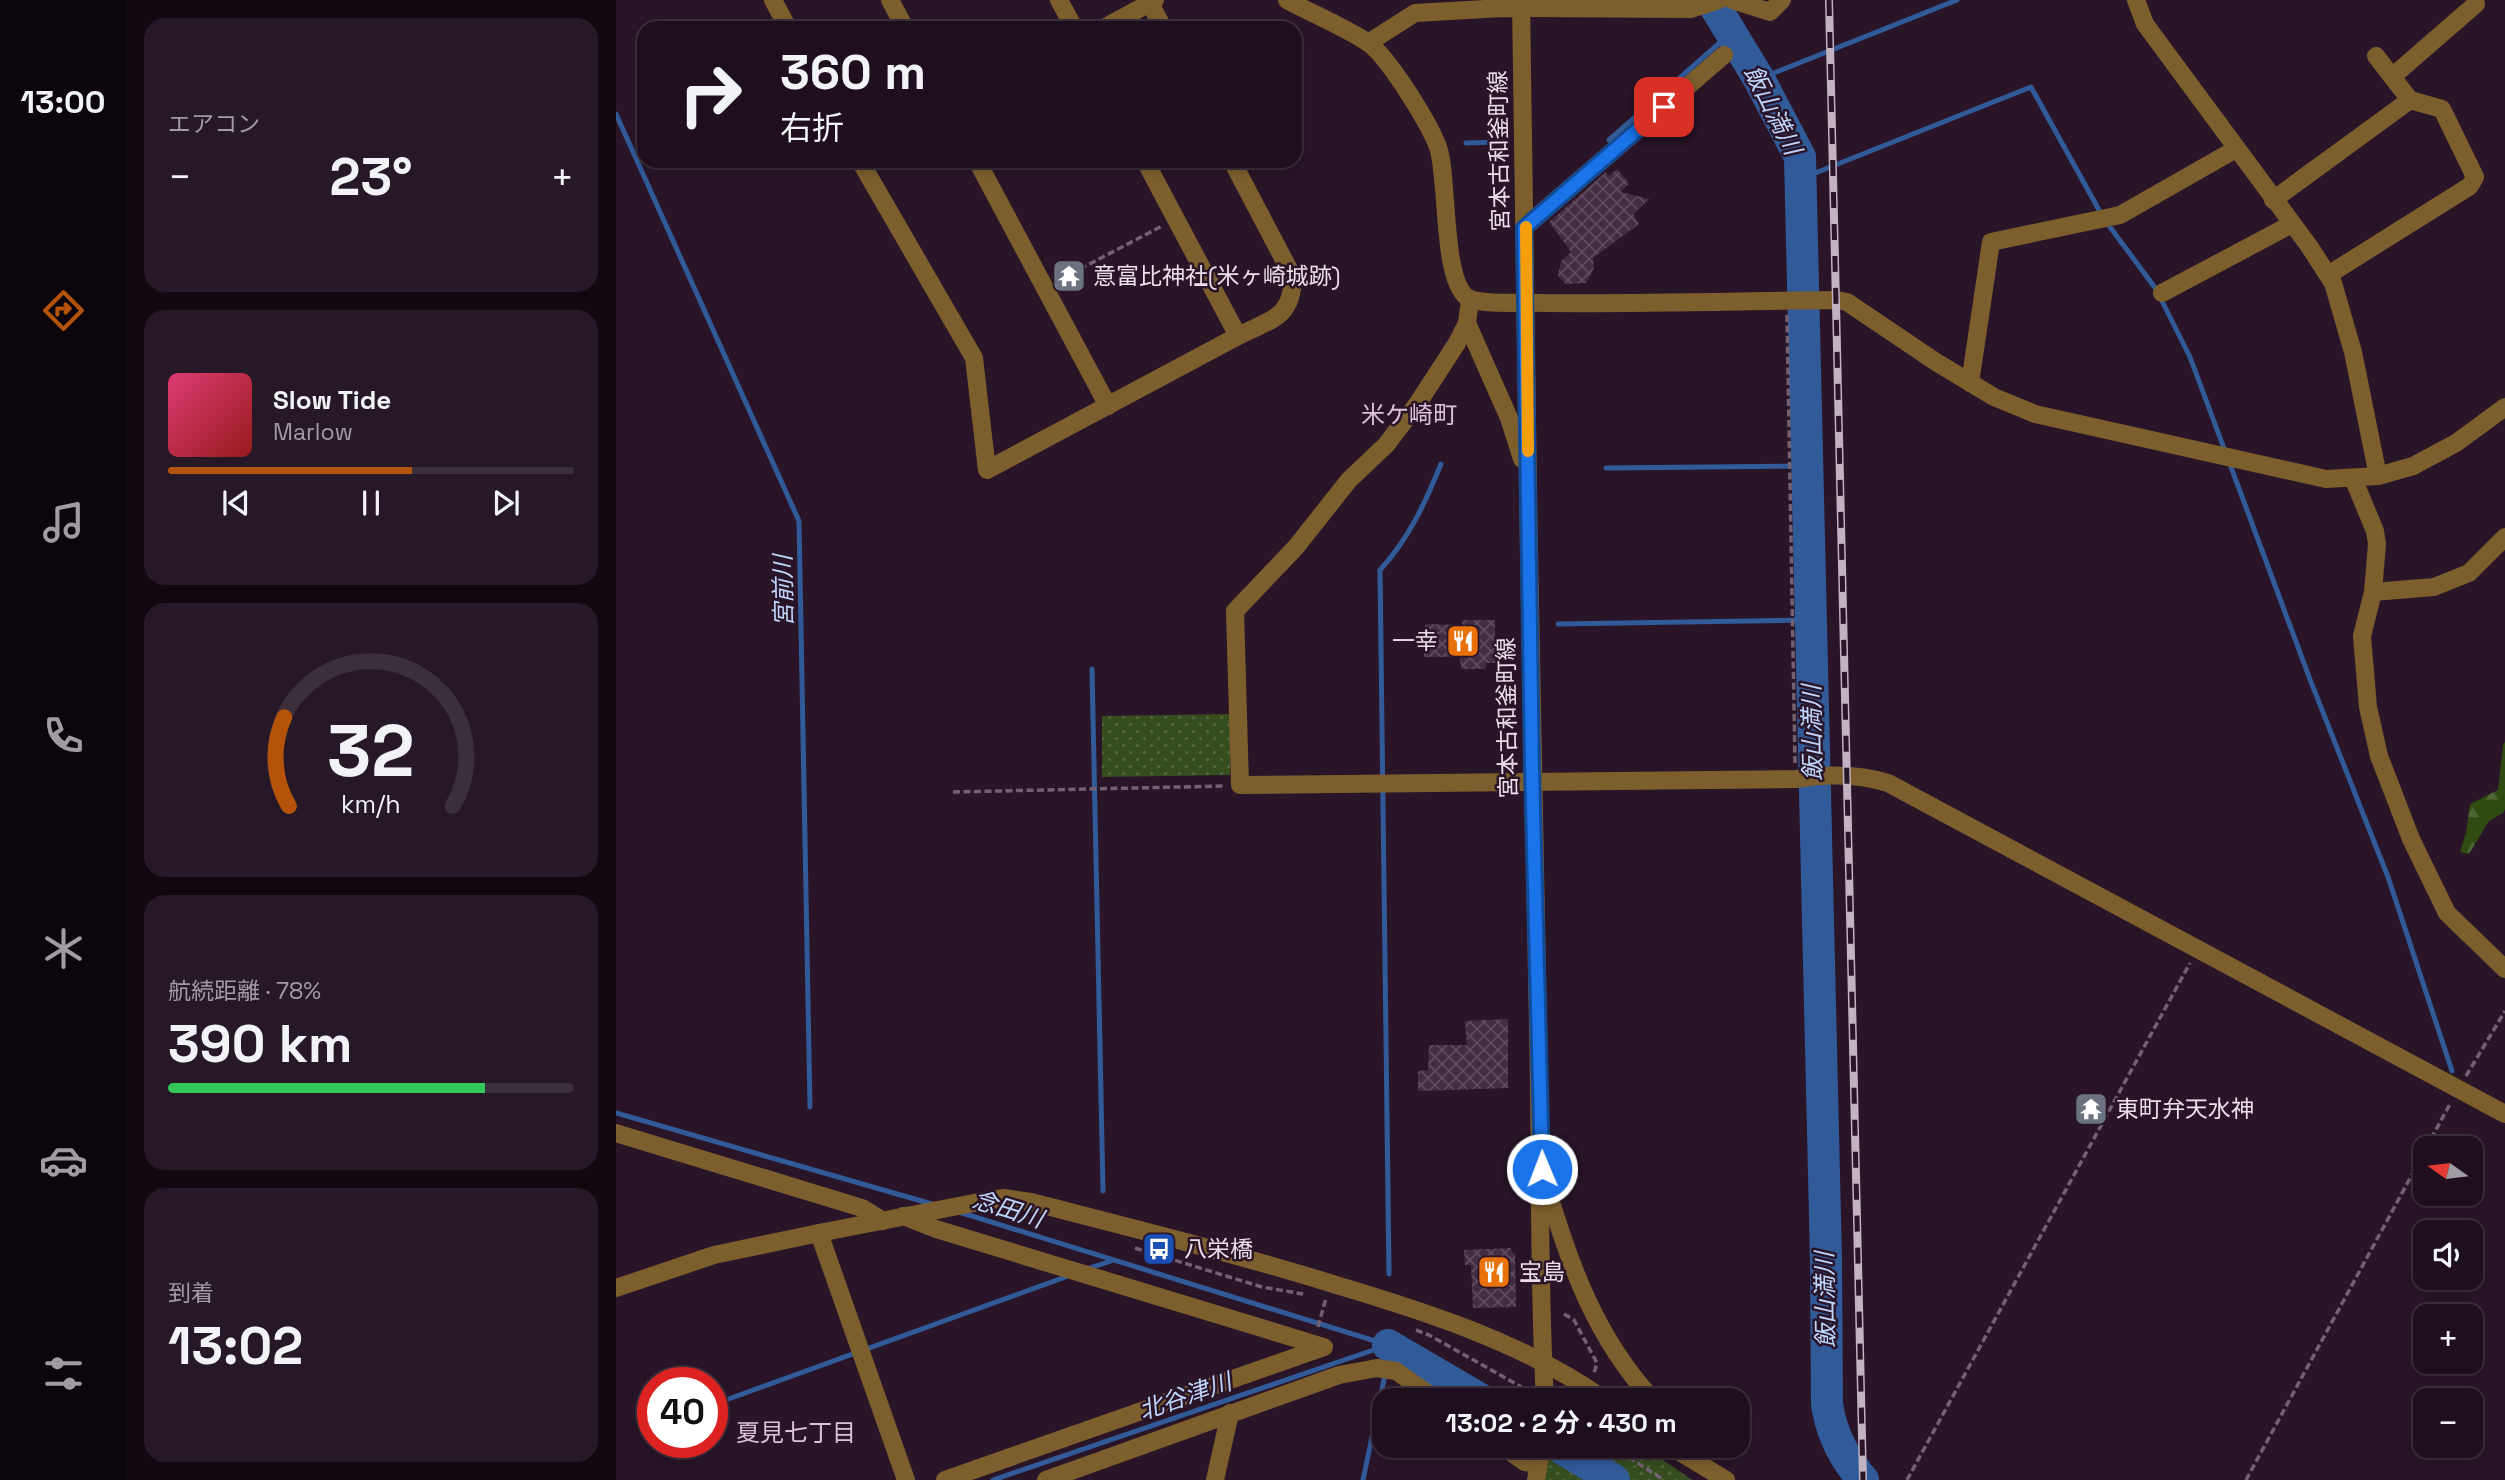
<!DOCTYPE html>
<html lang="ja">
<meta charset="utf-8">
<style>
:root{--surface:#1f0f1e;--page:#271827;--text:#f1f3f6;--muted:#a19ca4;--line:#3c2f3c;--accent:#b45309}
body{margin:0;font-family:"Space Grotesk","Noto Sans JP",sans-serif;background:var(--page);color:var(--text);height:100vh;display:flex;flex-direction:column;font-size:26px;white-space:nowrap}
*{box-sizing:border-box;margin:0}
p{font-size:23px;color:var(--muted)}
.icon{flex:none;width:38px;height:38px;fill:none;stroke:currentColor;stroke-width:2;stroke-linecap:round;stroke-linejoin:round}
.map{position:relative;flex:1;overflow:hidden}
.drawer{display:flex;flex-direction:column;gap:18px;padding:18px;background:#110810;width:490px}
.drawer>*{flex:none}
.hud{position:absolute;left:21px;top:21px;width:665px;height:147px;border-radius:21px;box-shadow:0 4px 10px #0003,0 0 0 2px var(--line);background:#1f0f1e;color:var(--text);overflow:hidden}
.needle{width:46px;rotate:284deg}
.controls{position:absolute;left:1797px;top:1136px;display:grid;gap:14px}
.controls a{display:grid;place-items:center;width:70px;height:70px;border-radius:14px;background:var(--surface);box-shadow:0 4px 10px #0003,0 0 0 2px var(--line);font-size:35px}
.speed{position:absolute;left:21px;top:1367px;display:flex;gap:14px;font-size:35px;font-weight:700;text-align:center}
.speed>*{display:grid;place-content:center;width:91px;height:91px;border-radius:50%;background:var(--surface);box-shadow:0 4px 10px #0003,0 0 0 2px var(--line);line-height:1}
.speed .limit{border:10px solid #d22;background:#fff;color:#111}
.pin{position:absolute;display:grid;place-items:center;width:60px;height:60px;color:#fff;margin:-30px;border-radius:14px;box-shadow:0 4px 10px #0006}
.me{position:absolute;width:77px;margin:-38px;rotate:359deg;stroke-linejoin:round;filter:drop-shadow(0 0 5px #0008)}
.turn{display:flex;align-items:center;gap:24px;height:147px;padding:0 28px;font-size:32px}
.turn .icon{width:91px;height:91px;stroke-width:2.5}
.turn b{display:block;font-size:49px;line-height:60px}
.big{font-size:52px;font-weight:700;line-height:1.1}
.drawer .card{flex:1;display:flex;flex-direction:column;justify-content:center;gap:10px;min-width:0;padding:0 24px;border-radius:21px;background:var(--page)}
.drawer .dial{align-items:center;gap:0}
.dial svg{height:182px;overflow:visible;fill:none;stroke:var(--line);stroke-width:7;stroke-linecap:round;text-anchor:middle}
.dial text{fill:var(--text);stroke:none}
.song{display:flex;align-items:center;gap:21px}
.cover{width:84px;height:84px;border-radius:10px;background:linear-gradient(135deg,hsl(340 70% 55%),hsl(0 70% 35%))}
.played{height:7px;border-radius:4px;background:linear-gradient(90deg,var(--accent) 60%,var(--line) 60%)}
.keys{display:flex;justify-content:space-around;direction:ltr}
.heat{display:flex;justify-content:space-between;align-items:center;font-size:38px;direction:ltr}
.charge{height:10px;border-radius:5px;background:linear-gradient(90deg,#34c759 78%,var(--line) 0)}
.trip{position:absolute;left:756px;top:1388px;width:378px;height:70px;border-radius:21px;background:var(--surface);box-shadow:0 4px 10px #0003,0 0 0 2px var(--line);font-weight:700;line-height:70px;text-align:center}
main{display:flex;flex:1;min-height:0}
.tabs{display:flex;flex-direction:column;width:126px;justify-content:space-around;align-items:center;background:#0c060c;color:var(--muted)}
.tabs .icon{width:49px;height:49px}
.tabs .on{color:var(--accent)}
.tabs b{font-size:32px;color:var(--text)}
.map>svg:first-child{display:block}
.grass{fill:url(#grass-dots)}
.forest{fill:url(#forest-firs)}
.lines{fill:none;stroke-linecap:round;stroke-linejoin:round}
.stream{stroke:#315a99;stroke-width:5}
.river{stroke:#315a99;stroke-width:32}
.building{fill:url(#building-cross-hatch)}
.path{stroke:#736172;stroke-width:3.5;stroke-dasharray:7 3.5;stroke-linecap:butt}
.minor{stroke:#7d5f2d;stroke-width:18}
.rail-casing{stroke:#c3b2c1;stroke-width:8}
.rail{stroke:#291428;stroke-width:5;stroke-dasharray:16;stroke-linecap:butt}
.route-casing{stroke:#114b97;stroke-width:18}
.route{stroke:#1a73e8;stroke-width:12}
.slow{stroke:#f59e0b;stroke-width:12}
.labels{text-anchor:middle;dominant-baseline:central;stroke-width:5;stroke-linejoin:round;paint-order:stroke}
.street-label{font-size:23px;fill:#eddeeb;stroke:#291428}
.poi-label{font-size:23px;fill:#eddeeb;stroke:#291428;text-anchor:start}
.water-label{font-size:24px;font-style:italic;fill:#bed6fb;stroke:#291428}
.neighbourhood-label{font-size:24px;fill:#ddc0db;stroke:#291428}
</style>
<main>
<nav class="tabs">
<b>13:00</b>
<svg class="icon on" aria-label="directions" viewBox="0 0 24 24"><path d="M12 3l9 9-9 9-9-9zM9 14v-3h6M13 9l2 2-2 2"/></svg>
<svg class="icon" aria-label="music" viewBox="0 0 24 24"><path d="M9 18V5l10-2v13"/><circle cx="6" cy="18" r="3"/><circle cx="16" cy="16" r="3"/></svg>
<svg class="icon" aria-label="phone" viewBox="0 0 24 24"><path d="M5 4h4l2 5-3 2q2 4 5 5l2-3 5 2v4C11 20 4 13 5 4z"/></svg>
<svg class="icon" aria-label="climate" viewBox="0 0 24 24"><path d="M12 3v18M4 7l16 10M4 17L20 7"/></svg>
<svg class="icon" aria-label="car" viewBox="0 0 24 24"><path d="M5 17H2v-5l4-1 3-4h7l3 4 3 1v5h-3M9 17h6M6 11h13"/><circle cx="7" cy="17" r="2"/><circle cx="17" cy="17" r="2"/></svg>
<svg class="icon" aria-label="filters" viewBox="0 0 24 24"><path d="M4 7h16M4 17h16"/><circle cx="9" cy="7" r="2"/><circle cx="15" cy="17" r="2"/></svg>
</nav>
<section class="drawer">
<div class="card"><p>エアコン</p>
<div class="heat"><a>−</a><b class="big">23°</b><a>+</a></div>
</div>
<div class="card">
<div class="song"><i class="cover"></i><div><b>Slow Tide</b><p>Marlow</p></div></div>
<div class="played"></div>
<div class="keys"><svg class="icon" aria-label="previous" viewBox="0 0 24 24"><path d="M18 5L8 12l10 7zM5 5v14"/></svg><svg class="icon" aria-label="pause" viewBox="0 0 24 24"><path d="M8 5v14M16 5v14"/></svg><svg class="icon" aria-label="next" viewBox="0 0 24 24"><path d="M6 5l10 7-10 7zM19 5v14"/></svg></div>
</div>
<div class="card dial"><svg viewBox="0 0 100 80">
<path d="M14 69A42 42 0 1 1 86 69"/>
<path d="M14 69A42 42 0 0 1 12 30" stroke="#b45309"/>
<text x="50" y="56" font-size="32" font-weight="700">32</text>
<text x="50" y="72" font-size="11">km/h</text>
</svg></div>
<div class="card"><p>航続距離 · 78%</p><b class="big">390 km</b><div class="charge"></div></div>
<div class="card"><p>到着</p><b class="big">13:02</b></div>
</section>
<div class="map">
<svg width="1889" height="1480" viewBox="0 0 1889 1480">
<defs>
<pattern id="grass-dots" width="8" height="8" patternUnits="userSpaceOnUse" patternTransform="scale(1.75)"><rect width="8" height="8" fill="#364d1d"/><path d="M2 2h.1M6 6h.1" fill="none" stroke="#53663e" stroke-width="1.8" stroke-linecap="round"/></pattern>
<pattern id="forest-firs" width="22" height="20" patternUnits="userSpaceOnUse" patternTransform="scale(1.75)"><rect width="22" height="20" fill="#304b11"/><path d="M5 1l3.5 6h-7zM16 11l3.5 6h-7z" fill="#4e6434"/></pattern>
<pattern id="building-cross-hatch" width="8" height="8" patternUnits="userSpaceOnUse" patternTransform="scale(1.75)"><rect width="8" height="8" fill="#442c43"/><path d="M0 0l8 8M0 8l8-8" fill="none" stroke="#5f4a5e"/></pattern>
</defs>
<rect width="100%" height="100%" fill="#291428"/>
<g class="grass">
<path d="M614,714V775L486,777V716Z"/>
<path d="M899,1446H1027L1076,1480H924L897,1465Z"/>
</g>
<path class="forest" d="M1889,742V809L1887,813L1873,821L1853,854L1844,852L1850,833L1854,804L1882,790L1887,745Z"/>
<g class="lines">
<g class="stream">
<path d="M1143,79L1341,0"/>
<path d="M0,114L183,521L194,1107"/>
<path d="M993,140L1115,33"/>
<path d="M850,143L884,142"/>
<path d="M1184,179L1415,87L1488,219L1540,289L1574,357L1695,682L1772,877L1836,1071"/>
<path d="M990,468L1192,466"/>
<path d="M942,624L1195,620"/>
<path d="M476,669L487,1191"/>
<path d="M0,1113L316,1204"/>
<path d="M343,1212L772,1345"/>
<path d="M471,1269L495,1261"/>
<path d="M773,1274L764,570C794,537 809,503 825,464"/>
<path d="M96,1405L455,1275"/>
<path d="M377,1480L772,1345"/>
<path d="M747,1480L775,1346"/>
</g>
<g class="river">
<path d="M1095,0L1143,79L1184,157L1210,1259L1211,1404C1215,1433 1228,1458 1247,1480"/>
<path d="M772,1345L866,1400"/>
<path d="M942,1446L998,1480"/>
</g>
</g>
<g class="building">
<path d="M1001,169L1013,183L1005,192L1033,199L1017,214L1023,224L977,258L978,268L970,283L950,284L942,276L943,270L945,261L955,252L933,222L990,172L993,176Z"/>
<path d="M461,263L468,277L443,290L436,276Z"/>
<path d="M847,620H879V663H870V669H846L843,657H808L809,624L846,625Z"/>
<path d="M892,1019V1088L802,1091V1071L812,1070L813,1045H851L849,1021Z"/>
<path d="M895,1248L896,1253H899L900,1307L857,1308L855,1265H849L848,1250Z"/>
</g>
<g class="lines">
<g class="path">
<path d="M464,269L546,226"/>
<path d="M1171,315L1179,763"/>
<path d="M337,792L608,786"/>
<path d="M1850,1076L1889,1011"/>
<path d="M1810,1148L1834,1104"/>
<path d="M519,1248L646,1287L687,1294"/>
<path d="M948,1314L958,1320L981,1363L978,1373"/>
<path d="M702,1327L710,1298"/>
<path d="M800,1330L813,1335L909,1389"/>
<path d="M995,1446L1048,1480"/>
<path d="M1291,1480L1574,963"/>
<path d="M1630,1480L1810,1149"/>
</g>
<g class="minor">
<path d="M157,0L172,28"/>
<path d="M274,0L289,28"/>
<path d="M443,0L458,28"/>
<path d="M671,0C697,14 726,26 751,42C772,56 813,123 822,147C833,179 825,286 854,299C868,305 912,302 929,303C1026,304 1123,301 1221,300L1231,302L1320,362L1378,397L1419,414L1710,479L1762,476L1797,466L1840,443L1889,407"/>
<path d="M905,0C910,342 914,685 922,1027C925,1151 922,1276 929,1400"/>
<path d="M1116,0L1154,12L1166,0"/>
<path d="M1520,0L1529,24L1693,246L1717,283L1737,352L1762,476"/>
<path d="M534,3L547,28"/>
<path d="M488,28L539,0"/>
<path d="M752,43L799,13L886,8L1075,9L1103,0"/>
<path d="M1760,56L1794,100"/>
<path d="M1777,76L1860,4"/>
<path d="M244,161L358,358L371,470L622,336L529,161"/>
<path d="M361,161L492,406"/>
<path d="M616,161L677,277C676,319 655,319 622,336"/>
<path d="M1657,200L1794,100L1826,109L1859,177L1854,186L1712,275"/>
<path d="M908,228L1108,55"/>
<path d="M1546,293L1676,224"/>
<path d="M854,299L851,323L841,343L802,403L770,445L733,480L680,547L619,611L624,785L1180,779C1210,774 1243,774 1272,783L1889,1114"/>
<path d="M851,323L893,418L906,459"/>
<path d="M1354,383L1375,242L1504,215L1620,149"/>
<path d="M1737,478L1759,531L1761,544L1757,592L1746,636L1752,707L1763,756L1795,839L1831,913L1889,969"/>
<path d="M1757,592L1818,587L1853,573L1889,537"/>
<path d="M0,1133L246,1208L267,1221"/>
<path d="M931,1189C955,1268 980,1338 1037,1400"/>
<path d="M287,1216L320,1229L708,1347L329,1480"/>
<path d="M203,1233L290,1480"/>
<path d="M0,1288L98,1255L203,1233L368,1201L388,1198L415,1202C516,1228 617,1253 717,1284C811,1312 908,1343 989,1400"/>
<path d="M886,1446L909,1462"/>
<path d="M1054,1446L1110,1480"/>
<path d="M430,1480L723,1375L761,1368L780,1371L821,1400"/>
<path d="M599,1480L614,1413"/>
<path d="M920,1480L926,1446"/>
</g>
<defs>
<path id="rail" d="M1213,0L1247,1480"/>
</defs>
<use href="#rail" class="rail-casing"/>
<use href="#rail" class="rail"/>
</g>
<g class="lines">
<defs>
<path id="route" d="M926,1169L916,767L908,228L1048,107"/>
</defs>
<use href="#route" class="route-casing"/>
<use href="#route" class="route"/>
<path class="slow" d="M910,227L912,451"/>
</g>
<defs>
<symbol id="temple-square" viewBox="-11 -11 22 22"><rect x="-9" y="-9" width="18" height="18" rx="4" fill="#6b7280" stroke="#291428"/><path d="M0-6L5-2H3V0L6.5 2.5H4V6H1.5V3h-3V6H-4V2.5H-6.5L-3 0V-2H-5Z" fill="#fff"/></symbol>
<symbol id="restaurant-square" viewBox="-11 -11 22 22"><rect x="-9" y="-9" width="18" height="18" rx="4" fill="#e8710a" stroke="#291428"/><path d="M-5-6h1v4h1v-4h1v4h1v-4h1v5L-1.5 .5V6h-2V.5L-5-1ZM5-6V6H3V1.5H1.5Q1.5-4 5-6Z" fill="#fff"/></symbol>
<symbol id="bus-square" viewBox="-11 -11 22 22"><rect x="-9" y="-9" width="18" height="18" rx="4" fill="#1a4fb4" stroke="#291428"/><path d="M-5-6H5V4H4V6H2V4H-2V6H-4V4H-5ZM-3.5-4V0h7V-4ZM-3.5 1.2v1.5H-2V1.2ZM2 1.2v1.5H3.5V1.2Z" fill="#fff"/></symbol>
</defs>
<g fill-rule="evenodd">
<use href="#temple-square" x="434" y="257" width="38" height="38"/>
<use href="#restaurant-square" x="828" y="622" width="38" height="38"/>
<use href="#temple-square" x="1456" y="1090" width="38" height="38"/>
<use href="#bus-square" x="524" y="1230" width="38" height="38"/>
<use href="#restaurant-square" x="859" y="1253" width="38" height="38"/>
</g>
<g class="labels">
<g class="street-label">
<text transform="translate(883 151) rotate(-91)">宮本古和釜町線</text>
<text transform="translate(891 718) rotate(-91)">宮本古和釜町線</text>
</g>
<g class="poi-label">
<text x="477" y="276">意富比神社(米ヶ崎城跡)</text>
<text x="822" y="641" text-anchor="end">一幸</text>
<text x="1500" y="1109">東町弁天水神</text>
<text x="568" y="1249">八栄橋</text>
<text x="903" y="1272">宝島</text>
</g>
<g class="water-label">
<text transform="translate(1157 110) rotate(63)">飯山満川</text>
<text transform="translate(167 591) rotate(-91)">宮前川</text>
<text transform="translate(1196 733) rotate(-91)">飯山満川</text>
<text transform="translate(392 1209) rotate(17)">念田川</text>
<text transform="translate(1209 1300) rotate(-91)">飯山満川</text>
<text transform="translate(569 1396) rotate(-19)">北谷津川</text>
</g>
<g class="neighbourhood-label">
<text x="793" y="414">米ケ崎町</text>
<text x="180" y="1432">夏見七丁目</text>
</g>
</g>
</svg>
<div class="controls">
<a><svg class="needle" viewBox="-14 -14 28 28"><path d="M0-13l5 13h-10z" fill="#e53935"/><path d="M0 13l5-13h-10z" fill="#a19ca4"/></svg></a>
<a><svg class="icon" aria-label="sound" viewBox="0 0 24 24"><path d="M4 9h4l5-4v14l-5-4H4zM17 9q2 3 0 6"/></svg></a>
<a>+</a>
<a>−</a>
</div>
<div class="speed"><div class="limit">40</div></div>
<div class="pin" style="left:1048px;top:107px;background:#d93025"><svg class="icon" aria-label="arrive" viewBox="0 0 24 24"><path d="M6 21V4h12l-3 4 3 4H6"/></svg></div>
<svg class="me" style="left:926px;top:1169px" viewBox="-20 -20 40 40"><circle r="17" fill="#1a73e8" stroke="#fff" stroke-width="3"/><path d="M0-11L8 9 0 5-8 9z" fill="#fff"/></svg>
<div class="trip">13:02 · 2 分 · 430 m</div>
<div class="hud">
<div class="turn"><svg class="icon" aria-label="right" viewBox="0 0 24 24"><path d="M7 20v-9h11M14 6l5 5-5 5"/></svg><div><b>360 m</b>右折</div></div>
</div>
</div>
</main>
